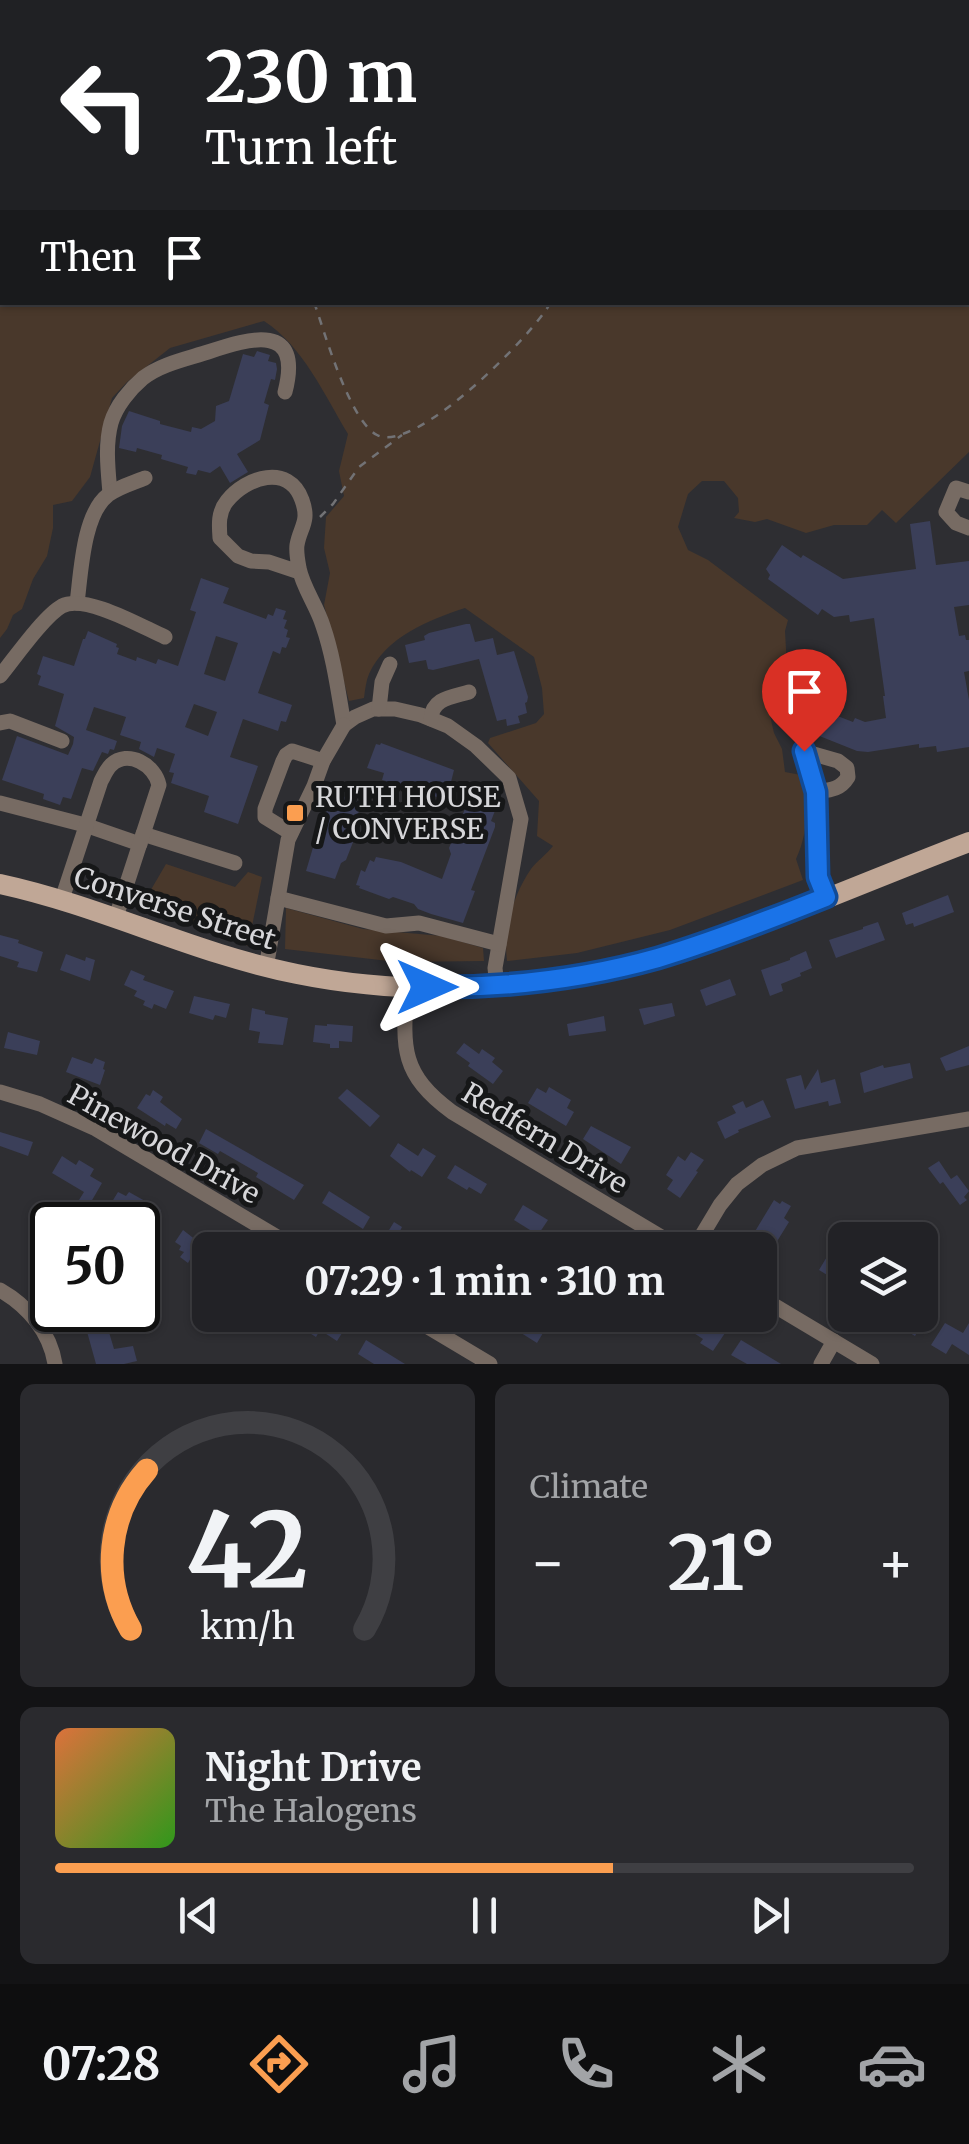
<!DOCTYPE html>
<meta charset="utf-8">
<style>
:root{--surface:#222226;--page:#2a2a2e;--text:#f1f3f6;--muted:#a2a4a7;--line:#3f3f43;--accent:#fb9e50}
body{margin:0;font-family:Merriweather,serif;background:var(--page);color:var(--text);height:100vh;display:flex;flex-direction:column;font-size:38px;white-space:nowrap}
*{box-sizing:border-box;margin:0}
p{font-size:32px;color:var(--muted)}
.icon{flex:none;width:55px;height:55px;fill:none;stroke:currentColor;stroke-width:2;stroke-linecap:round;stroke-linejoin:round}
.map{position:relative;height:1364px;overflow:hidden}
.panel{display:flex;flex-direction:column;gap:20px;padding:20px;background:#131315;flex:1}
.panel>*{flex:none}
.hud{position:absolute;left:0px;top:0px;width:970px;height:305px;box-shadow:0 2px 8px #0004,0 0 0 2px var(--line);background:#202124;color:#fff;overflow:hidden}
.buttons{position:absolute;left:828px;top:1222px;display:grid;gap:20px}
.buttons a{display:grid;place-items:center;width:110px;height:110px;border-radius:15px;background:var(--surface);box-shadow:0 2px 8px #0004,0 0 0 2px var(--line);font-size:50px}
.speed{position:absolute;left:30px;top:1202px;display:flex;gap:20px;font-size:50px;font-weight:700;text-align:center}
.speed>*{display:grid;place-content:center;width:130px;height:130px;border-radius:50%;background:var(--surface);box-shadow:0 2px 8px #0004,0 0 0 2px var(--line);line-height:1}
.speed .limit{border:5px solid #111;border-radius:15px;background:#fff;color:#111}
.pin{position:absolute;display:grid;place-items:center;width:85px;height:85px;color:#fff;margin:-102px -42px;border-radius:50% 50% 50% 0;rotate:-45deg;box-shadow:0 0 10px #0007}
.pin .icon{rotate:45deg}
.me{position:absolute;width:110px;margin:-55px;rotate:90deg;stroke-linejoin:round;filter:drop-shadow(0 0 8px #0008)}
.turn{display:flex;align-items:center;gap:35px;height:210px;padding:0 40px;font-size:45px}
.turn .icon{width:130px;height:130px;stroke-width:2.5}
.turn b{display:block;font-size:70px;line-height:85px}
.then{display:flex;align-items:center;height:95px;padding:0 40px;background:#0003;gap:20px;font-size:38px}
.big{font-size:75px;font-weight:700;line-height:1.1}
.panel .card{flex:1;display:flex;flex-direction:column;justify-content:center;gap:15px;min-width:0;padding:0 35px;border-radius:15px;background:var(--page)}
.panel .dial{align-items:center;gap:0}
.dial svg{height:260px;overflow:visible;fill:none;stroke:var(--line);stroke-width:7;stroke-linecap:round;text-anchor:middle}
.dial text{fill:var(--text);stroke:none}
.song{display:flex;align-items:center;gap:30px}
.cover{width:120px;height:120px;border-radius:15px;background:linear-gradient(135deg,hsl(20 70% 55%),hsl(110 70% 35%))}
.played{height:10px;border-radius:5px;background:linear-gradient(90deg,var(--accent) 65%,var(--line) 65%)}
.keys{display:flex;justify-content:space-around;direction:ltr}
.heat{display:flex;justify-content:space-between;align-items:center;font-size:55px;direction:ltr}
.panel .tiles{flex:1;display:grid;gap:20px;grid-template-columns:1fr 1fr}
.card:last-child{grid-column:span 2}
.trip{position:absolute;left:192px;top:1232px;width:585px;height:100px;border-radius:15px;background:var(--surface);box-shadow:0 2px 8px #0004,0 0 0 2px var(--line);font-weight:700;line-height:100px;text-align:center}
.menu{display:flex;height:160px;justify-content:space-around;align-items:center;background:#0e0e0f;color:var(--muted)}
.menu .icon{width:70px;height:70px}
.menu .selected{color:var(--accent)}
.menu b{font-size:45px;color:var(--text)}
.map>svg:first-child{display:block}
.green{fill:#49382b;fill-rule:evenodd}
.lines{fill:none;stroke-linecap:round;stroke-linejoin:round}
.stream{stroke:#717592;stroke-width:4}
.building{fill:#3b3f59;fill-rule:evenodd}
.path{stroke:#727275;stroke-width:2.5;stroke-dasharray:8 8;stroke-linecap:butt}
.minor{stroke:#776b63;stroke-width:15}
.major{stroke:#c0a796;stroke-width:20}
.route-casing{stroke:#114b97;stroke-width:25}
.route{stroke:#1a73e8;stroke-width:18}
.poi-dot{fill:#fb9e50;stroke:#161718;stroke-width:4}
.labels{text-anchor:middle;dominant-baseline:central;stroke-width:10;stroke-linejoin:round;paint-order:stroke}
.poi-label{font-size:28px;fill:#d6d6d9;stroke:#161718;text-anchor:start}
.street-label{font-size:28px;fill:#d6d6d9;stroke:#161718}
</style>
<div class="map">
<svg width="969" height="1364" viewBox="0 0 969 1364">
<rect width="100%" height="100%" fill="#2e2e32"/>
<g class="green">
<path d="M0,0H969V452L896,523L882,510L867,525H834L806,533L767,519L755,522L734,518L739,512L738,498L724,481H702L688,494L678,527L688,550L708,560L788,620L785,631L787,667L773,686L768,707L774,733L782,749L785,772L801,775C810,802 808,833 796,859L803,880L670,930L577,953L507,961C503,930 513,895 531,869C537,861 546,855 553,846L537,836L539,801L488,743L490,738L536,723L544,714L542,688L534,657L465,608C428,620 386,637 369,674C366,681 365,690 364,698L349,701L324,605L330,573L324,548L326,517L344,496L339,471L348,434C325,396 303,346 264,321L170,348L127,382L112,398L90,477L72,501L53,505V528L47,556L33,579L22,609L13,615L7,629L0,638ZM2,2H968V302H2Z"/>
<path d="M166,864L235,887L248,872L262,877L248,946L142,905Z"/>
<path d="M286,908L363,929L442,936L483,948L484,961L397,962L285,949Z"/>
</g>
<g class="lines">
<g class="stream">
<path d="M182,0H185"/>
<path d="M266,0H268"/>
<path d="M308,0V2"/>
<path d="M720,2L722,0"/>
</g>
</g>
<g class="building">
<path d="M257,351L270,355L268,361L276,363L277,369L275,380L271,379L264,403L269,405L260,440L237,454L248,472L230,483L220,466L210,473L198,470L196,475L186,473L188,467L161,459L162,455L137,448L136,452L119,448L122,426L129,411L160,421V424L191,432L192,427L201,429L215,421L216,406L229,401L243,354L254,357Z"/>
<path d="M930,521L936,565L969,561V605L954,607L959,636L965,635L966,640H969V671L964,672L969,700V747L937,752L936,746L919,748V744L868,752L857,751L807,731L808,728L802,726L809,708L816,710L817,708L853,722L855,718L865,722L886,718L883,696H885L874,618L850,622L849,615L834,617L822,609L818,615L768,579L770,575L766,569L782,545L801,558L803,555L843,579L916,569L910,524Z"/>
<path d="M201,578L229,588L223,603L266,619L268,614L273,616L276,608L286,611L283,619L287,620L284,628L288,630L286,637L290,638L286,648L282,647L280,654L273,651L258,693L292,705L286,722L281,721L278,731L243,719L230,757L258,766L238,824L204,812L209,796L171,783L174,773L169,772L175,754L157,748L154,757L139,749L141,742L120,735L126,717L94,707L86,730L117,741L114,750L110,749L108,754L102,752L93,771L82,768L71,799L63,797L60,805L43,799L44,794L2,780L17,736L68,755L73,744L74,737L55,726L64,694L38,685L41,676L37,674L43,656L74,666L83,639H85L88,631L117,644L116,647L119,648L117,654L136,661L137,657L156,664L158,659L178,666L196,612L190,610ZM216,636L238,643L225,681L204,674ZM194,704L217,712L208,736L185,727Z"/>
<path d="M466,624H470L475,642L493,638L497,655L514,651L528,697L527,702L525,703L527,713L518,716L520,723L507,726L506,719L497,721L479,659L433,670L428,669L426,660L409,663L405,645L425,640L424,636L429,633Z"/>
<path d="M381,743L454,770L450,786L445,784L440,798L428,794L423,796L386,784V781L382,780L384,773L367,768L376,744L380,745Z"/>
<path d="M337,794L362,803L355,822L358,823L355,831L357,832L346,860L341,863L335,879L306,871L323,814L327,811L329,812Z"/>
<path d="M471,794L498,803L491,821L495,823V827L471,890L475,891L463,923L431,914L418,909L414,904L393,897L389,899L378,895L359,888L360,886L356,885L361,870L365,872L370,860L374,862L376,857L401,862L442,879L451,854L449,848Z"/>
<path d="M948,895L954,912L914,927L913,923L906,925L902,913Z"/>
<path d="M878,922L885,940L836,958L829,940L863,929V927Z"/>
<path d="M0,935L19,940L18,943L43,952L37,972L17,967L19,962L0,956Z"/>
<path d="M806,951L812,968L800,973L801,976L781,984L783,991L770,996L761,970L790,960V958Z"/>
<path d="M66,954L85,961L86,957L95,960L90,981L60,970Z"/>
<path d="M131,970L145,976L143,980L174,991L166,1009L154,1004L152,1009L143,1005L145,1001L134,996L137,991L124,985Z"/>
<path d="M730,979L736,995L706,1006L700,990Z"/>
<path d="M194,996L230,1004L226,1018L215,1015L213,1020L189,1013Z"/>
<path d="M672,1003L675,1016L644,1025L639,1009Z"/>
<path d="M252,1008L265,1011V1014L288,1018L283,1045L258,1043L260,1032L249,1030Z"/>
<path d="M604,1016L606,1031L569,1036L567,1024Z"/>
<path d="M327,1024L353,1026L352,1042L339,1041V1048H330V1044L313,1042L315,1025L327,1026Z"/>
<path d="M8,1032L40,1041L37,1055L4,1048Z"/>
<path d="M464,1043L479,1054L482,1049L495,1058L492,1062L503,1071L493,1084L468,1066L470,1063L456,1053Z"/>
<path d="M969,1046V1065L946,1071L940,1058Z"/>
<path d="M72,1057L92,1064L95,1058L105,1062L103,1069L105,1070L100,1085L66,1072Z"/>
<path d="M910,1063L913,1078L864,1093L860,1073L883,1065L884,1068Z"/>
<path d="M818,1069L821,1083L835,1079L841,1103L829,1106L828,1101L795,1109L786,1079L801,1075L805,1090Z"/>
<path d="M549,1087L571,1100L567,1108L574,1112L566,1126L528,1103L537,1088L546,1093Z"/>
<path d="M347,1089L380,1116L370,1127L338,1098Z"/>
<path d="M153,1090L163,1097L160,1102L182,1119L176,1129L166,1123L165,1126L137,1108L146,1094L150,1096Z"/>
<path d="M763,1100L771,1117L738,1130L739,1132L725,1139L717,1122L736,1113L732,1106L743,1101L746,1108Z"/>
<path d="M591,1126L631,1147L621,1164L583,1139Z"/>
<path d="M206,1129L304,1185L294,1200L256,1177L258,1173L220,1151L218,1154L199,1143Z"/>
<path d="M0,1132L33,1142L28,1156L0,1146Z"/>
<path d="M398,1143L418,1156L423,1148L436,1156L422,1177L411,1170L410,1172L390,1156Z"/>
<path d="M691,1152L704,1160L696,1171L698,1172L680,1198L667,1189L673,1180L666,1175L678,1156L685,1161Z"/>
<path d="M62,1156L76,1165L79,1160L94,1169L90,1176L102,1183L84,1214L74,1208L84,1192L52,1173Z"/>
<path d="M939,1161L951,1179L957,1175L969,1191L964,1197L967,1200L960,1205L943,1182L940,1184L928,1168Z"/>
<path d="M455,1165L487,1184L481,1194L469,1187L467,1190L447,1178Z"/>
<path d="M329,1191L370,1217L363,1229L322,1203Z"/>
<path d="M118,1192L126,1196L129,1192L161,1210L150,1228L144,1225L141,1229L110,1205Z"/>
<path d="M774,1200L780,1204L782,1201L791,1206L784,1218L789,1222L776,1243L769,1238L764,1247L751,1238Z"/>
<path d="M523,1205L548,1220L538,1235L514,1220Z"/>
<path d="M394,1222L402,1227L400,1231L417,1241L412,1250H392L381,1243Z"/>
<path d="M183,1230L210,1251V1268L192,1256L188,1263L180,1257L184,1252L179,1250L181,1246L175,1242Z"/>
<path d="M828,1255L845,1266V1286L819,1270Z"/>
<path d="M920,1302L931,1309L915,1336L880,1315H920Z"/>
<path d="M295,1315H327L325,1318L344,1330L337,1341L320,1330L316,1337L308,1332L312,1325Z"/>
<path d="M505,1315H522L534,1322L531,1326L543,1333L537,1343L518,1331L516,1334L499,1323Z"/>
<path d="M694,1315L725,1333L713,1351L700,1343L703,1339L686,1328Z"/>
<path d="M106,1322L114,1349L133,1346L137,1361L124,1364H96L86,1328Z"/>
<path d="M945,1323L963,1333L969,1323V1355L952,1344L946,1354L931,1345Z"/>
<path d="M366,1340L405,1364H374L358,1354Z"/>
<path d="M741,1340L781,1364H747L731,1355Z"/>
</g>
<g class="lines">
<g class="path">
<path d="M874,2L875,0"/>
<path d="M944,2H969"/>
<path d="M968,59H969"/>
<path d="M0,77H2"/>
<path d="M968,160L969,158"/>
<path d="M314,302C325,333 349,420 377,435C415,455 534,334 551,302"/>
<path d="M705,302L713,305L728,302"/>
<path d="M320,517L333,504L359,467L402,435"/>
</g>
<g class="minor">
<path d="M969,492L956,488L946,512L956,523L969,528"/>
<path d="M110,493C108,470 105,445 111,423C116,406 130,389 143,378C161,364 186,359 208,352C250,338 303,322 285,392"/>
<path d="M299,572L269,562L251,561L238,556L220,538C219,525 218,512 227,501C246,477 289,463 302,500C310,522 300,527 297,545C296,552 298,562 299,568C303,588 317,606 323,626C334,658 338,691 344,725L355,717L373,709H395L421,715L448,726L476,746L509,778L521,819L495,968L497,986"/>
<path d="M77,603C81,573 83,514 108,495C118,487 133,483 145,478"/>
<path d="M0,676C14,659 44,616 62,606C86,594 142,627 165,637"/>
<path d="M379,709L382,682L390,664"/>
<path d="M431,719C432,698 452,697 469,692"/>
<path d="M0,723L10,721L62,741"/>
<path d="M815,792L803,751L838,761L847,768L848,777C840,790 830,790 815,792L818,877L826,897"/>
<path d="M0,803L85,825L140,844"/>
<path d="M291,833L265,817V809L283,761L286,755L292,751L323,761"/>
<path d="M143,834L235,863"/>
<path d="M278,898L386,926L419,923L499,944"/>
<path d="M62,899L101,781C104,776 106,770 111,765C128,749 155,765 159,785L116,917"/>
<path d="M266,968L288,840L314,786L323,761L344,725"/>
<path d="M407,986C403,1046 399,1073 452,1112L683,1250"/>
<path d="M0,1092L40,1104L96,1129L299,1250"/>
<path d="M693,1250L720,1205L737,1184L762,1165L797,1148L969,1119"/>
<path d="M0,1290C28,1306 50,1332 55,1364"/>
<path d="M760,1297L872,1364"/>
<path d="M408,1315L490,1364"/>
<path d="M821,1364L834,1341"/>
</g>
<path class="major" d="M0,884C102,906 195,954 297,974C415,998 541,990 657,958C763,928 866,881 969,842"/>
</g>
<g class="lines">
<defs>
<path id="route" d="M427,987C505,988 583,979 658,958C715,941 771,919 826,897L818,877L816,792L804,751"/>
</defs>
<use href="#route" class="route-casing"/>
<use href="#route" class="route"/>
</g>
<rect class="poi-dot" x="285" y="803" width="20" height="20" rx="5"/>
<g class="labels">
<g class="poi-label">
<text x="315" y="797">RUTH HOUSE<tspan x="315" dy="32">/ CONVERSE</tspan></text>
</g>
<g class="street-label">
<text transform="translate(175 908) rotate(18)">Converse Street</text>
<text transform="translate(545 1138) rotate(31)">Redfern Drive</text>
<text transform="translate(164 1144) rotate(29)">Pinewood Drive</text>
</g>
</g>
</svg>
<div class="buttons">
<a><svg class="icon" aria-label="layers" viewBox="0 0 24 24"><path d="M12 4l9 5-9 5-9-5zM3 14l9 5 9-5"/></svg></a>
</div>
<div class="speed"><div class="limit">50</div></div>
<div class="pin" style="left:804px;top:751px;background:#d93025"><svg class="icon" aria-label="arrive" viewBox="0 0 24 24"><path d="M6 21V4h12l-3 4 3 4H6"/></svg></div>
<svg class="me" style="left:427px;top:987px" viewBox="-20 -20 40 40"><path d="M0-17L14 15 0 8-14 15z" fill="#1a73e8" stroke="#fff" stroke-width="4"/></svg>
<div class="trip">07:29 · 1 min · 310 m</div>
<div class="hud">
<div class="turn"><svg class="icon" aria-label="left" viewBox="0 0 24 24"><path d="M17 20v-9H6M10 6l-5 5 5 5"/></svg><div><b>230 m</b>Turn left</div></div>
<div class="then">Then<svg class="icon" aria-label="arrive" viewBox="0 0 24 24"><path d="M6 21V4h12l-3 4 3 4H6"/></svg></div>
</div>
</div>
<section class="panel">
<div class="tiles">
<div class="card dial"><svg viewBox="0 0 100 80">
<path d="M14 69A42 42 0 1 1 86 69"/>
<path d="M14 69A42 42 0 0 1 19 20" stroke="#fb9e50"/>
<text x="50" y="56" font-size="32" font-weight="700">42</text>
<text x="50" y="72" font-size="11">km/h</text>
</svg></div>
<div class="card"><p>Climate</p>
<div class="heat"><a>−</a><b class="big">21°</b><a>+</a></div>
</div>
<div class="card">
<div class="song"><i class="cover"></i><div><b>Night Drive</b><p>The Halogens</p></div></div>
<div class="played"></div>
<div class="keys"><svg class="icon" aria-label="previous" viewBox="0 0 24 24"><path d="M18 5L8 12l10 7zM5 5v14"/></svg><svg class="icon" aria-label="pause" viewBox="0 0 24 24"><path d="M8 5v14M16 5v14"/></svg><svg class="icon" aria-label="next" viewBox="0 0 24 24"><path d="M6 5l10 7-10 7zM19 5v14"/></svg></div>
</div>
</div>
</section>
<nav class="menu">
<b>07:28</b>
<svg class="icon selected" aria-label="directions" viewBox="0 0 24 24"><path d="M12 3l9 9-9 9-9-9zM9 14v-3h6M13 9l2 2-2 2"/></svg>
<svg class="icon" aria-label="music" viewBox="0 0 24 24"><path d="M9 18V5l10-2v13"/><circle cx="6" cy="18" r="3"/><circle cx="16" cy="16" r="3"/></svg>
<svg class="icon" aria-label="phone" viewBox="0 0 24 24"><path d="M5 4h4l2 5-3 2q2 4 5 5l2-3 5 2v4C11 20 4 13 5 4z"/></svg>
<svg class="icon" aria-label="climate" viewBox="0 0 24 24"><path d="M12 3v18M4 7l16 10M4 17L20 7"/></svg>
<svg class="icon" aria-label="car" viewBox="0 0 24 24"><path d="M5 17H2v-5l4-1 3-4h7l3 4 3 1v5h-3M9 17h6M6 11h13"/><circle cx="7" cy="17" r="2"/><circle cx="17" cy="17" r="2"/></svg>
</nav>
